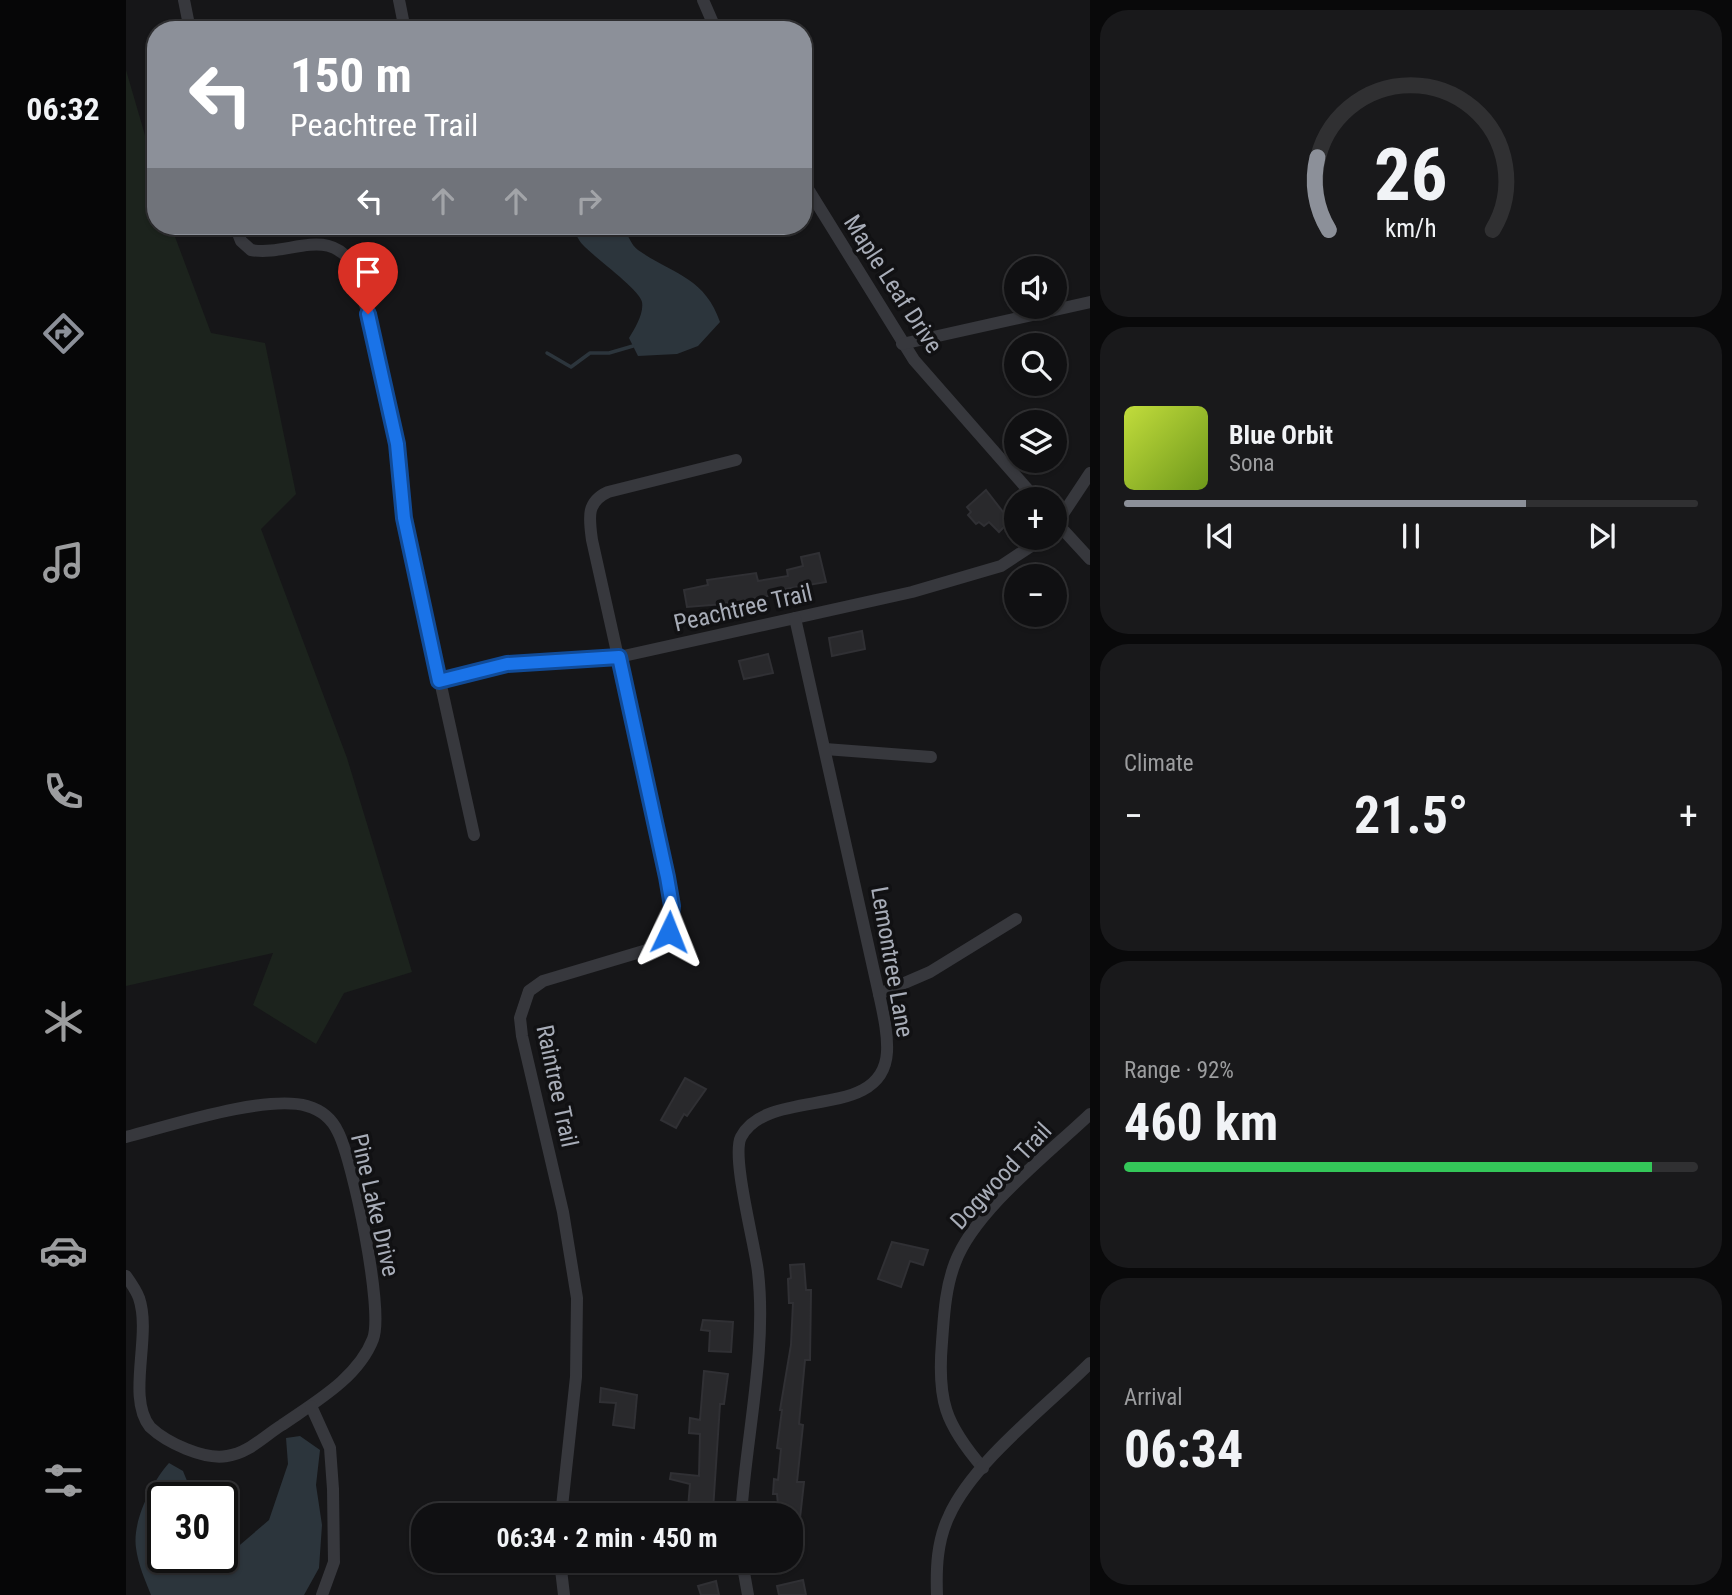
<!DOCTYPE html>
<meta charset="utf-8">
<style>
:root{--surface:#101012;--page:#19191b;--text:#f1f3f6;--muted:#9c9d9f;--line:#303032;--accent:#8c9099}
body{margin:0;font-family:"Roboto Condensed",sans-serif;background:var(--page);color:var(--text);height:100vh;display:flex;flex-direction:column;font-size:26px;white-space:nowrap}
*{box-sizing:border-box;margin:0}
p{font-size:23px;color:var(--muted)}
.icon{flex:none;width:38px;height:38px;fill:none;stroke:currentColor;stroke-width:2;stroke-linecap:round;stroke-linejoin:round}
.map{position:relative;flex:1;overflow:hidden}
.details{display:flex;flex-direction:column;gap:10px;padding:10px;background:#09090a;width:642px}
.details>*{flex:none}
.banner{position:absolute;left:21px;top:21px;width:665px;height:214px;border-radius:28px;box-shadow:0 2px 5px #0004,0 0 0 2px var(--line);background:#8c9099;color:#fff;overflow:hidden}
.tools{position:absolute;left:878px;top:256px;display:grid;gap:14px}
.tools a{display:grid;place-items:center;width:63px;height:63px;border-radius:50%;background:var(--surface);box-shadow:0 2px 5px #0004,0 0 0 2px var(--line);font-size:35px}
.speed{position:absolute;left:21px;top:1482px;display:flex;gap:14px;font-size:35px;font-weight:700;text-align:center}
.speed>*{display:grid;place-content:center;width:91px;height:91px;border-radius:50%;background:var(--surface);box-shadow:0 2px 5px #0004,0 0 0 2px var(--line);line-height:1}
.speed .limit{border:4px solid #111;border-radius:10px;background:#fff;color:#111}
.pin{position:absolute;display:grid;place-items:center;width:60px;height:60px;color:#fff;margin:-72px -30px;border-radius:50% 50% 50% 0;rotate:-45deg;box-shadow:0 0 7px #0007}
.pin .icon{rotate:45deg}
.me{position:absolute;width:77px;margin:-38px;rotate:2deg;stroke-linejoin:round;filter:drop-shadow(0 0 5px #0008)}
.turn{display:flex;align-items:center;gap:24px;height:147px;padding:0 28px;font-size:32px}
.turn .icon{width:91px;height:91px;stroke-width:2.5}
.turn b{display:block;font-size:49px;line-height:60px}
.lanes{display:flex;align-items:center;height:66px;padding:0 28px;background:#0003;justify-content:center;gap:35px;direction:ltr}
.lanes .off{opacity:.35}
.big{font-size:52px;font-weight:700;line-height:1.1}
.details .tile{flex:1;display:flex;flex-direction:column;justify-content:center;gap:10px;min-width:0;padding:0 24px;border-radius:28px;background:var(--page)}
.details .dial{align-items:center;gap:0}
.dial svg{height:182px;overflow:visible;fill:none;stroke:var(--line);stroke-width:7;stroke-linecap:round;text-anchor:middle}
.dial text{fill:var(--text);stroke:none}
.song{display:flex;align-items:center;gap:21px}
.cover{width:84px;height:84px;border-radius:10px;background:linear-gradient(135deg,hsl(70 70% 55%),hsl(80 70% 35%))}
.played{height:7px;border-radius:4px;background:linear-gradient(90deg,var(--accent) 70%,var(--line) 70%)}
.keys{display:flex;justify-content:space-around;direction:ltr}
.heat{display:flex;justify-content:space-between;align-items:center;font-size:38px;direction:ltr}
.charge{height:10px;border-radius:5px;background:linear-gradient(90deg,#34c759 92%,var(--line) 0)}
.trip{position:absolute;left:285px;top:1503px;width:392px;height:70px;border-radius:28px;background:var(--surface);box-shadow:0 2px 5px #0004,0 0 0 2px var(--line);font-weight:700;line-height:70px;text-align:center}
main{display:flex;flex:1;min-height:0}
.menu{display:flex;flex-direction:column;width:126px;justify-content:space-around;align-items:center;background:#060607;color:var(--muted)}
.menu .icon{width:49px;height:49px}
.menu .selected{color:var(--accent)}
.menu b{font-size:32px;color:var(--text)}
.map>svg:first-child{display:block}
.green{fill:#1c231d}
.water{fill:#2c353c}
.lines{fill:none;stroke-linecap:round;stroke-linejoin:round}
.stream{stroke:#2c353c;stroke-width:3.5}
.building{fill:#29292c;stroke:#303034;stroke-width:2}
.minor{stroke:#37383d;stroke-width:12}
.route-casing{stroke:#114b97;stroke-width:18}
.route{stroke:#1a73e8;stroke-width:12}
.labels{text-anchor:middle;dominant-baseline:central;stroke-width:7;stroke-linejoin:round;paint-order:stroke}
.street-label{font-size:24px;fill:#a8adb8;stroke:#111113}
</style>
<main>
<nav class="menu">
<b>06:32</b>
<svg class="icon selected" aria-label="directions" viewBox="0 0 24 24"><path d="M12 3l9 9-9 9-9-9zM9 14v-3h6M13 9l2 2-2 2"/></svg>
<svg class="icon" aria-label="music" viewBox="0 0 24 24"><path d="M9 18V5l10-2v13"/><circle cx="6" cy="18" r="3"/><circle cx="16" cy="16" r="3"/></svg>
<svg class="icon" aria-label="phone" viewBox="0 0 24 24"><path d="M5 4h4l2 5-3 2q2 4 5 5l2-3 5 2v4C11 20 4 13 5 4z"/></svg>
<svg class="icon" aria-label="climate" viewBox="0 0 24 24"><path d="M12 3v18M4 7l16 10M4 17L20 7"/></svg>
<svg class="icon" aria-label="car" viewBox="0 0 24 24"><path d="M5 17H2v-5l4-1 3-4h7l3 4 3 1v5h-3M9 17h6M6 11h13"/><circle cx="7" cy="17" r="2"/><circle cx="17" cy="17" r="2"/></svg>
<svg class="icon" aria-label="filters" viewBox="0 0 24 24"><path d="M4 7h16M4 17h16"/><circle cx="9" cy="7" r="2"/><circle cx="15" cy="17" r="2"/></svg>
</nav>
<div class="map">
<svg width="964" height="1595" viewBox="0 0 964 1595">
<rect width="100%" height="100%" fill="#161618"/>
<path class="green" d="M0,70L30,173V226H45L85,333L139,343L170,494L135,529L221,758L286,972L218,993L190,1044L127,1005L147,953L0,986Z"/>
<g class="water">
<path d="M446,226H497C501,233 505,245 512,250C546,274 579,277 594,322L572,346L551,354L512,356L503,338C509,328 518,314 516,302C514,290 468,257 457,245C452,240 449,232 446,226Z"/>
<path d="M174,1436L194,1450L190,1485L196,1525L193,1568L178,1595H25C19,1580 12,1564 10,1548C6,1521 26,1482 43,1463L57,1471L68,1498H37V1558H96V1548L108,1550L143,1520L162,1464L160,1438Z"/>
</g>
<g class="lines">
<path class="stream" d="M421,353L445,367L464,353H483L507,346"/>
</g>
<g class="building">
<path d="M860,490L884,521L873,532L863,522L858,526L853,522L850,524L842,515L845,512L841,507Z"/>
<path d="M693,553L700,582L653,590V594L598,604L561,607L558,590L582,585L581,580L630,573L632,581L662,576L661,570L677,566L675,557Z"/>
<path d="M736,631L739,649L706,656L703,638Z"/>
<path d="M642,654L647,673L618,679L613,661Z"/>
<path d="M559,1078L580,1089L561,1116L558,1114L550,1128L535,1120Z"/>
<path d="M766,1242L802,1250L797,1265L784,1261L775,1287L752,1279Z"/>
<path d="M678,1264L680,1290H685L684,1360H679L673,1424L677,1425L671,1482H678L674,1518L653,1516L651,1494H647L648,1479L652,1480L655,1449L651,1448L656,1410H654L665,1345L667,1303H663L662,1279L665,1278L664,1265Z"/>
<path d="M577,1320L607,1322L605,1352L583,1351L584,1331L575,1330Z"/>
<path d="M578,1371L602,1374L598,1404H594L587,1510L562,1508L564,1484L544,1479L545,1473L573,1476L574,1434L563,1433L564,1418L574,1420Z"/>
<path d="M475,1388L511,1395L508,1428L487,1425L490,1403L474,1402Z"/>
<path d="M677,1580L680,1595H653L651,1586Z"/>
<path d="M590,1581L593,1595H575L572,1586Z"/>
</g>
<g class="lines">
<g class="minor">
<path d="M58,0L64,30"/>
<path d="M273,0L279,30"/>
<path d="M577,0L590,30"/>
<path d="M677,181L788,360L910,499"/>
<path d="M109,226L115,241L125,250C165,257 207,221 232,274L271,444L278,518L348,835"/>
<path d="M776,344L964,302"/>
<path d="M929,521L964,559"/>
<path d="M929,526L964,473"/>
<path d="M313,681L381,664L493,657L786,592L875,566L919,537"/>
<path d="M699,749L805,757"/>
<path d="M753,994L804,972L890,919"/>
<path d="M0,1137C43,1126 140,1094 181,1106C195,1110 206,1119 212,1132C227,1161 258,1310 247,1339C232,1378 189,1402 156,1425C138,1436 123,1453 101,1456C78,1460 41,1443 24,1427C0,1397 26,1336 13,1298C10,1290 5,1283 0,1276"/>
<path d="M185,1406L204,1448L207,1489L208,1562L196,1595"/>
<path d="M857,1468C819,1424 811,1400 816,1342C818,1316 819,1289 829,1263C848,1211 923,1153 964,1114"/>
<path d="M435,1516L450,1377L451,1298L437,1212L396,1036L394,1018L403,991L417,981L531,947C552,927 545,903 541,877L466,540C463,518 460,502 482,492L610,460"/>
<path d="M615,1516C620,1437 641,1351 632,1272C629,1245 605,1156 615,1137C642,1085 757,1123 761,1052C762,1033 757,1013 753,994L669,618"/>
<path d="M434,1561L438,1595"/>
<path d="M616,1561L622,1595"/>
<path d="M811,1595C810,1568 811,1541 823,1516C847,1462 921,1406 964,1363"/>
</g>
</g>
<g class="lines">
<defs>
<path id="route" d="M242,314L271,444L278,518L313,681L381,664L493,657L541,877L546,906L543,932"/>
</defs>
<use href="#route" class="route-casing"/>
<use href="#route" class="route"/>
</g>
<g class="labels">
<g class="street-label">
<text transform="translate(767 284) rotate(57)">Maple Leaf Drive</text>
<text transform="translate(617 608) rotate(-13)">Peachtree Trail</text>
<text transform="translate(766 962) rotate(80)">Lemontree Lane</text>
<text transform="translate(431 1086) rotate(78)">Raintree Trail</text>
<text transform="translate(875 1176) rotate(-47)">Dogwood Trail</text>
<text transform="translate(249 1205) rotate(77)">Pine Lake Drive</text>
</g>
</g>
</svg>
<div class="tools">
<a><svg class="icon" aria-label="sound" viewBox="0 0 24 24"><path d="M4 9h4l5-4v14l-5-4H4zM17 9q2 3 0 6"/></svg></a>
<a><svg class="icon" aria-label="search" viewBox="0 0 24 24"><circle cx="10" cy="10" r="6"/><path d="M15 15l6 6"/></svg></a>
<a><svg class="icon" aria-label="layers" viewBox="0 0 24 24"><path d="M12 4l9 5-9 5-9-5zM3 14l9 5 9-5"/></svg></a>
<a>+</a>
<a>−</a>
</div>
<div class="speed"><div class="limit">30</div></div>
<div class="pin" style="left:242px;top:314px;background:#d93025"><svg class="icon" aria-label="arrive" viewBox="0 0 24 24"><path d="M6 21V4h12l-3 4 3 4H6"/></svg></div>
<svg class="me" style="left:543px;top:932px" viewBox="-20 -20 40 40"><path d="M0-17L14 15 0 8-14 15z" fill="#1a73e8" stroke="#fff" stroke-width="4"/></svg>
<div class="trip">06:34 · 2 min · 450 m</div>
<div class="banner">
<div class="turn"><svg class="icon" aria-label="left" viewBox="0 0 24 24"><path d="M17 20v-9H6M10 6l-5 5 5 5"/></svg><div><b>150 m</b>Peachtree Trail</div></div>
<div class="lanes"><svg class="icon" aria-label="left" viewBox="0 0 24 24"><path d="M17 20v-9H6M10 6l-5 5 5 5"/></svg><svg class="icon off" aria-label="ahead" viewBox="0 0 24 24"><path d="M12 20V5M6 11l6-6 6 6"/></svg><svg class="icon off" aria-label="ahead" viewBox="0 0 24 24"><path d="M12 20V5M6 11l6-6 6 6"/></svg><svg class="icon off" aria-label="right" viewBox="0 0 24 24"><path d="M7 20v-9h11M14 6l5 5-5 5"/></svg></div>
</div>
</div>
<section class="details">
<div class="tile dial"><svg viewBox="0 0 100 80">
<path d="M14 69A42 42 0 1 1 86 69"/>
<path d="M14 69A42 42 0 0 1 9 37" stroke="#8c9099"/>
<text x="50" y="56" font-size="32" font-weight="700">26</text>
<text x="50" y="72" font-size="11">km/h</text>
</svg></div>
<div class="tile">
<div class="song"><i class="cover"></i><div><b>Blue Orbit</b><p>Sona</p></div></div>
<div class="played"></div>
<div class="keys"><svg class="icon" aria-label="previous" viewBox="0 0 24 24"><path d="M18 5L8 12l10 7zM5 5v14"/></svg><svg class="icon" aria-label="pause" viewBox="0 0 24 24"><path d="M8 5v14M16 5v14"/></svg><svg class="icon" aria-label="next" viewBox="0 0 24 24"><path d="M6 5l10 7-10 7zM19 5v14"/></svg></div>
</div>
<div class="tile"><p>Climate</p>
<div class="heat"><a>−</a><b class="big">21.5°</b><a>+</a></div>
</div>
<div class="tile"><p>Range · 92%</p><b class="big">460 km</b><div class="charge"></div></div>
<div class="tile"><p>Arrival</p><b class="big">06:34</b></div>
</section>
</main>
